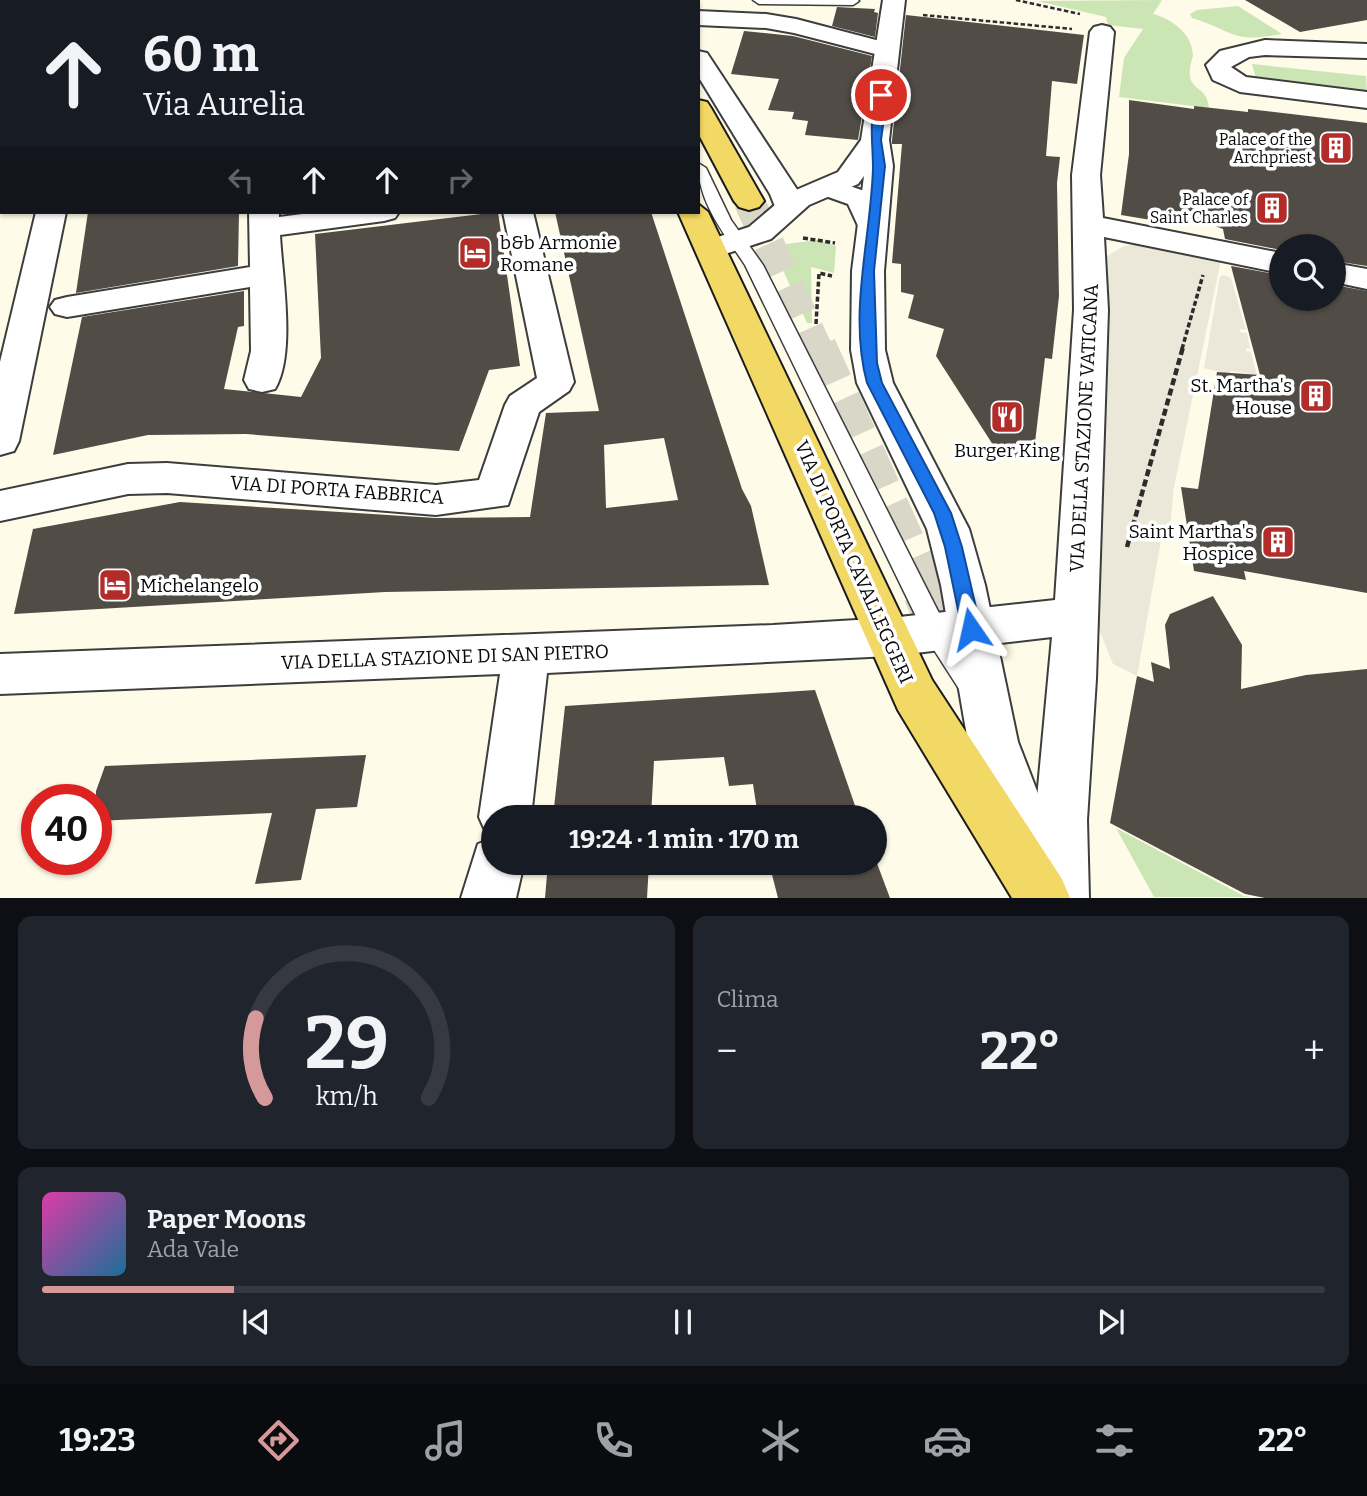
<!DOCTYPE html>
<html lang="it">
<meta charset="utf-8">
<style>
:root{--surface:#171b24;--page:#20242c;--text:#f1f3f6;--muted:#9ea1a6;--line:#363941;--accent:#d5999a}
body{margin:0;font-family:Bitter,serif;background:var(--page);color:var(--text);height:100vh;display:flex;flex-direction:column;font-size:26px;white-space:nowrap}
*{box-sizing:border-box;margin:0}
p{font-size:23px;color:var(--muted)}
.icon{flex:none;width:38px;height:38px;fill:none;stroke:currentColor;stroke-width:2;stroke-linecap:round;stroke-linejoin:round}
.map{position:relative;height:898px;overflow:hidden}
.sheet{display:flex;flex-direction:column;gap:18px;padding:18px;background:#0d0f14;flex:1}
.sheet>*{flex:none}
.banner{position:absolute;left:0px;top:0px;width:700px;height:214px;box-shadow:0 2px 5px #0004;background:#171b24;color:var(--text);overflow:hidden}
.fabs{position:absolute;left:1269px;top:234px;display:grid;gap:14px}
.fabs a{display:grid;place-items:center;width:77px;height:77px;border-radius:50%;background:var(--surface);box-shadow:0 2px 5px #0004;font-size:35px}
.speed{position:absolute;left:21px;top:784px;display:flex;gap:14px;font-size:35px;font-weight:700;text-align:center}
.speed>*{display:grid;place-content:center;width:91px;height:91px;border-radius:50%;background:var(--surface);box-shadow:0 2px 5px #0004;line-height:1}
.speed .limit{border:10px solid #d22;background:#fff;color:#111}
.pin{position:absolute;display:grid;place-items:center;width:60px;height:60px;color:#fff;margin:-30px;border:4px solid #fff;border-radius:50%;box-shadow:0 2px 7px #0007}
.me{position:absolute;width:77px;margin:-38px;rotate:349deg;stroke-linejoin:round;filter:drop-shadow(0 0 5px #0008)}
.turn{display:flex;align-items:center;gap:24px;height:147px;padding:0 28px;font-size:32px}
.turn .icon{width:91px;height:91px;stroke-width:2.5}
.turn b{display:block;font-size:49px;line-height:60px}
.lanes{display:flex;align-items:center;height:66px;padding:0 28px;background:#0003;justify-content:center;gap:35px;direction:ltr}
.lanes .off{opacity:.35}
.big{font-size:52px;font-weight:700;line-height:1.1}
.sheet .widget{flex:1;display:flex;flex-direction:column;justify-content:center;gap:10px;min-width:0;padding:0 24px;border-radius:14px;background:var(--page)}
.sheet .dial{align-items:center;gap:0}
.dial svg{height:182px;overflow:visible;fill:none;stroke:var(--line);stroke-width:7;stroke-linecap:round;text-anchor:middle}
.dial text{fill:var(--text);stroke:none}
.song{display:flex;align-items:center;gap:21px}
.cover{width:84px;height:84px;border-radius:10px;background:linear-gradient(135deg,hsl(320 70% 55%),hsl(200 70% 35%))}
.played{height:7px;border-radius:4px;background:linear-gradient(90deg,var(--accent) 15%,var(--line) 15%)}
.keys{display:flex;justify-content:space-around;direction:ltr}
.heat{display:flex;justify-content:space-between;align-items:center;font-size:38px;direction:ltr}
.sheet .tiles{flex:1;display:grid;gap:18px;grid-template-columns:1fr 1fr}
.widget:last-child{grid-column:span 2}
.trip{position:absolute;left:481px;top:805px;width:406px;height:70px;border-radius:35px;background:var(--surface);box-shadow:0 2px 5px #0004;font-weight:700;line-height:70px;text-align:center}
.tab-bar{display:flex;height:112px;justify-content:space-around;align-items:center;background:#090b0e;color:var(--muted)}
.tab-bar .icon{width:49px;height:49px}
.tab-bar .selected{color:var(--accent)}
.tab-bar b{font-size:32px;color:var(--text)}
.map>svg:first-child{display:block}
.green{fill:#cbe6b4}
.plaza{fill:#ece8d9}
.building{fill:#524c47;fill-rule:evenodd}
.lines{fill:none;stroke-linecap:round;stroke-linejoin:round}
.primary-tunnel-far2{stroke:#d9d7c7;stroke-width:31;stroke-dasharray:31 16;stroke-linecap:butt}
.primary-tunnel-far1{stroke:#d9d7c7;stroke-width:39;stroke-dasharray:39 19;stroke-linecap:butt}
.primary-tunnel{stroke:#d9d7c7;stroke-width:49;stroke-dasharray:49 24;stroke-linecap:butt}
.service-casing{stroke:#3d3d3d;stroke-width:3}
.minor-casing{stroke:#3d3d3d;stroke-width:4}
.tertiary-casing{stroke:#3d3d3d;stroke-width:4}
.primary-casing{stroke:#1b1b1b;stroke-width:4}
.path-far2{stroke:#2c2c2c;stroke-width:2.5;stroke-dasharray:4.5 2.5;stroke-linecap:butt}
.path-far1{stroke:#2c2c2c;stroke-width:3.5;stroke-dasharray:5 2.5;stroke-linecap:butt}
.path{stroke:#2c2c2c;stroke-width:4.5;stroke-dasharray:7 3.5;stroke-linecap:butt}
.service{fill:#fff;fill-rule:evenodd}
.minor{fill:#fff;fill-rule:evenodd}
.tertiary{fill:#fff;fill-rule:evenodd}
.primary{fill:#f2d864;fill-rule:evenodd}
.rail{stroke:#b22c2a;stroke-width:3.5}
.route{fill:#1a73e8;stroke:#114b97;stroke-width:2}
.labels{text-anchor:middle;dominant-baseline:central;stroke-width:7;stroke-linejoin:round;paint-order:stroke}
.far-poi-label{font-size:16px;fill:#0a0a0a;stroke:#fff;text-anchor:end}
.poi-label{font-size:19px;fill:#0a0a0a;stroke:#fff;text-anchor:start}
.street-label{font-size:19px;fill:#0a0a0a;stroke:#fff}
</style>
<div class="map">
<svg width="1367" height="898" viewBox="0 0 1367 898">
<rect width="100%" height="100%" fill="#fefbe8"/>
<g class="green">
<path d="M1162,0L1153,14C1172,19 1193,34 1193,56C1181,95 1207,81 1209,108L1119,97L1124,58L1143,29L1108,25L1106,17L1037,1Z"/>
<path d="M1238,6L1282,34C1231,44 1235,31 1192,18L1190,14L1197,10Z"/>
<path d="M1252,64L1366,76L1367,94L1257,82Z"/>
<path d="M818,240L836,246L834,273L811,267L812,323H807L776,255L786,244Z"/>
<path d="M1116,828L1244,896L1252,897H1154Z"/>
</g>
<g class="plaza">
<path d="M1138,244L1221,260L1174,487L1170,527L1163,529L1137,676L1113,664L1094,617L1093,595L1100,554L1101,525L1094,490L1107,256L1124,246Z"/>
<path d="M1224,275L1231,278L1246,330L1240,329V332L1247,333L1250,349L1246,348V351L1251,352L1258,380L1248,378L1247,373L1231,371L1228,374L1204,368L1220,276Z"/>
</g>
<g class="building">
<path d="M1245,0H1367V20L1300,32Z"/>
<path d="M837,7L875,9L874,12L878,13L875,37L832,26Z"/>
<path d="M906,15L1084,35L1077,84L1052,81L1046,156L1060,157L1057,183L1059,296L1052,359L1045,358L1034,451L1020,459L1000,453L995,448L936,356L944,329L908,318L914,295L901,292V264L892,263L902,144H892V140Z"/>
<path d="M744,31L793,36L872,56L858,140L805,135L808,121L792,119L794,112L768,110L779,79L731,74Z"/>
<path d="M1129,100L1194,109V106L1248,112V109L1367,123V266L1334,261V247H1281V250L1225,239L1223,229L1215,226L1152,211L1151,220L1121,215L1129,154Z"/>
<path d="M88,212H239L238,266L76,293Z"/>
<path d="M498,212L520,366L489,370L459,451L246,434L148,435L53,455L82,317L244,291V326L238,327L224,389L301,397L321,358L315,234Z"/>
<path d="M555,212H651L742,489L751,506L769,585L385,592L14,614L33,529L180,502L436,518L530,517L546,413L599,411ZM664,438L678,500L606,508L604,445Z"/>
<path d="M1231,266L1281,275V299H1334V285L1367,291V593L1244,571L1246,580L1194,571L1181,487L1198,489L1217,372L1260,375Z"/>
<path d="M1213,596L1242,645L1241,689L1306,675L1367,669V898H1265L1245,894L1110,823L1137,676L1154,682L1151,662L1170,669L1165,625L1170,614Z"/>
<path d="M815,690L859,817H758L753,784L729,786L724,757L654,761L651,817H553L565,706Z"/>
<path d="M366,755L357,807L316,809L301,880L255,884L272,813L96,821V791L105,766Z"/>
<path d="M875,858L890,898H778L769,863H875Z"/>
<path d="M548,863H649L647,898H545Z"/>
</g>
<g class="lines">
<path class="primary-tunnel-far2" d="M749,201L817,349"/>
<path class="primary-tunnel-far1" d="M817,347L928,592"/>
<path class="primary-tunnel" d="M927,591L950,643"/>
<defs>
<g id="service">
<path d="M559,0H573L574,2H560Z"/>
<path d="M753,0H858L859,1L853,5L759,4Z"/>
<path d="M698,163L706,168L731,220L763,265L945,625L979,676L983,684L979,692L970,695L961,692L927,639L745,265C724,233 698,203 698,163Z"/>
</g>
<g id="minor">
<path d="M93,0H121L92,2Z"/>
<rect x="657" y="0" width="22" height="2"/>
<path d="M698,11L766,14L796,19L895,45L899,50L895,55L887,57L794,33L766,28L698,25Z"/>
<rect x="0" y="20" width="2" height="14"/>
<path d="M1102,25L1110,27L1114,32L1100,175L1103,218L1281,253V273L1104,237L1108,310L1096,679L1087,820L1089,898H1035V820L1052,637L890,656L547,673L531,817H494V863H524L516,898H461L478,844L493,838L487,835L479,817L500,674L0,694V654L773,625L890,618L1055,600L1074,310L1072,175L1090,32L1094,27Z"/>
<path d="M1265,40L1367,44V58L1265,55L1249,57L1231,67L1246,77L1367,92V108L1240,92L1213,80L1206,65L1220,51Z"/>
<path d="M698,51L707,53L800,194L803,208L798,214L788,217L778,214L770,194L698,76Z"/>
<rect x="0" y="161" width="2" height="16"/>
<path d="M830,179L870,193L886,224L882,230L871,233L860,230L848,204L820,194L816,188L820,182Z"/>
<path d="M36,212H66L19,441L14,451L0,455V362Z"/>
<path d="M249,212H279V217L318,212H399L395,218L384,221L280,235C282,275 296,354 275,389L262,392L249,389L244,380L251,351L250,287L67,317L55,314L50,307L55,300L67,297L250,267Z"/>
<path d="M503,212H533L574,382L569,391L539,412L508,505L436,515L167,493L128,494L0,521V491L128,464L167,463L436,485L479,480L505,405L510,396L537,378Z"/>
<path d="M1334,263L1367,269V289L1334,282Z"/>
</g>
<path id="tertiary" d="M883,0H905L889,140L893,166L884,271L885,350L893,383L969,529L985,585L1018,742L1064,861L1056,880L1037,888L1018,880L968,742L941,585L927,529L857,383L851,350L852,271L864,176L858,184L809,205L771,239L713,258L702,256L697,249L702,242L749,227L789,193L838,172L861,140Z"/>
<g id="primary">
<path d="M492,0H516L517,2H493Z"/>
<path d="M608,0H631L632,2H609Z"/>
<path d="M698,100L707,102L711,108L764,201L759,207L749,210L739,207L734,201L698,133Z"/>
<path d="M698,204L708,212L932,680L1062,879L1070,898H1012L898,710L678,212H698Z"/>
</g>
</defs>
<use href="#service" class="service-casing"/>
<use href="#minor" class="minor-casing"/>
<use href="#tertiary" class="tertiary-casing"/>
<use href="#primary" class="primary-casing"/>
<g class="path-far2">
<path d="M1016,0L1080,14"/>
<path d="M401,2L414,0"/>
<path d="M923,15L1072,29"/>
</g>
<g class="path-far1">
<path d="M803,238L835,243"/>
<path d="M816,324L819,273L832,276"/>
<path d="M1182,349L1203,275"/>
</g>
<path class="path" d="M1127,547L1183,347"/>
<use href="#service" class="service"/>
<use href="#minor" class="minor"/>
<use href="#tertiary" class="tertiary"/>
<use href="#primary" class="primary"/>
<g class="rail">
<path d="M161,2L168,0"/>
<path d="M184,2L191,0"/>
<path d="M206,2L213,0"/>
<path d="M228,2L234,0"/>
<path d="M355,2L367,0"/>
</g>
</g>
<path class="route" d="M878,93L887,95L881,140L885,166L874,271L877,363L882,383L951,513L962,547L981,629L978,634H965L962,629L945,547L934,513L867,383C848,312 871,239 873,168C873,142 868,118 878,93Z"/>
<defs>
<symbol id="building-square" viewBox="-11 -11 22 22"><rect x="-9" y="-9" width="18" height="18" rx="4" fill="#b22c2a" stroke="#fff"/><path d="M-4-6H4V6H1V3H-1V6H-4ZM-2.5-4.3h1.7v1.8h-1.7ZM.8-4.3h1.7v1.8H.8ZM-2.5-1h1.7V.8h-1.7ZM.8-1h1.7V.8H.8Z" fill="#fff"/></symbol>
<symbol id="hotel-square" viewBox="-11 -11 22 22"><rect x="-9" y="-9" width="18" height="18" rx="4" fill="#b22c2a" stroke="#fff"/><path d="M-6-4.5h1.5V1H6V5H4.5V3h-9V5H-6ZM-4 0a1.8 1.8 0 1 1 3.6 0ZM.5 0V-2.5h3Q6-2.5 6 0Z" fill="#fff"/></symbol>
<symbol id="restaurant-square" viewBox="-11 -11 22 22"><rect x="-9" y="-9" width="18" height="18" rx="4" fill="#b22c2a" stroke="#fff"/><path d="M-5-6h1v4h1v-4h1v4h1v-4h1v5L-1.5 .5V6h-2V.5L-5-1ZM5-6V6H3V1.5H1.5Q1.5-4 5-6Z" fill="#fff"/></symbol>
</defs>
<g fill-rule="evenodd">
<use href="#building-square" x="1317" y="129" width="38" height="38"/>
<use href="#building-square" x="1253" y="189" width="38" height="38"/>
<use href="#hotel-square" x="456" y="234" width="38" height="38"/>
<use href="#building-square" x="1297" y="377" width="38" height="38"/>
<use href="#restaurant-square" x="988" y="398" width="38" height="38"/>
<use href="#building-square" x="1259" y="523" width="38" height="38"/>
<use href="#hotel-square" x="96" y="566" width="38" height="38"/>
</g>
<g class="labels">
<g class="far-poi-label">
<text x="1312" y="139">Palace of the<tspan x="1312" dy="18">Archpriest</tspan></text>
<text x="1248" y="199">Palace of<tspan x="1248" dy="18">Saint Charles</tspan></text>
</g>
<g class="poi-label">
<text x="500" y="242">b&amp;b Armonie<tspan x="500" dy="22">Romane</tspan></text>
<text x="1292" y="385" text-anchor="end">St. Martha's<tspan x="1292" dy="22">House</tspan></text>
<text x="1007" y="450" text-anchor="middle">Burger King</text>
<text x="1254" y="531" text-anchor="end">Saint Martha's<tspan x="1254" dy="22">Hospice</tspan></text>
<text x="140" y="585">Michelangelo</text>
</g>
<g class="street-label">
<text transform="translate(1084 428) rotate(-87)">VIA DELLA STAZIONE VATICANA</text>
<text transform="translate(337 490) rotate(4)">VIA DI PORTA FABBRICA</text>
<text transform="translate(854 562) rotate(66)">VIA DI PORTA CAVALLEGGERI</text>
<text transform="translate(445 657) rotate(-2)">VIA DELLA STAZIONE DI SAN PIETRO</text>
</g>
</g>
</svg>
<div class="fabs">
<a><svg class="icon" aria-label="search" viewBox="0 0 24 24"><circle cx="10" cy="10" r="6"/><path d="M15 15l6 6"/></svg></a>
</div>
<div class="speed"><div class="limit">40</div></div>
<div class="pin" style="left:881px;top:95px;background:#d93025"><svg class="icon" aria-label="arrive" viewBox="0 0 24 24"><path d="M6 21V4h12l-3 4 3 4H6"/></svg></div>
<svg class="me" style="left:971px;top:629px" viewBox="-20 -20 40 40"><path d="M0-17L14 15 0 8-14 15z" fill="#1a73e8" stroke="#fff" stroke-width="4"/></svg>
<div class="trip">19:24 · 1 min · 170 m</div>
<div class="banner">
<div class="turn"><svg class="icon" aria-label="ahead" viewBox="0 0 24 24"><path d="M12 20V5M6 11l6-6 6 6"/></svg><div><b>60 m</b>Via Aurelia</div></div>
<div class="lanes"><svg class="icon off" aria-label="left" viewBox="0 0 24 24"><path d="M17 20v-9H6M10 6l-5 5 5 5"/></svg><svg class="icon" aria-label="ahead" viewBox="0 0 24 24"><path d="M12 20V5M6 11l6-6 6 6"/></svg><svg class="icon" aria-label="ahead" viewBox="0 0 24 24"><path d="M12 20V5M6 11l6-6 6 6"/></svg><svg class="icon off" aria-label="right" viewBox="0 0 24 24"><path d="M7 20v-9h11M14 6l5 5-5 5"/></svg></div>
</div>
</div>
<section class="sheet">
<div class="tiles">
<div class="widget dial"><svg viewBox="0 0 100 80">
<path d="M14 69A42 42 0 1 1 86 69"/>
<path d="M14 69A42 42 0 0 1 10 34" stroke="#d5999a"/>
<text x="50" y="56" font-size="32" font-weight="700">29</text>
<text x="50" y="72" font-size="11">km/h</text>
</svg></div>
<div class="widget"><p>Clima</p>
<div class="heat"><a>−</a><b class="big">22°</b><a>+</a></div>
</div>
<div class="widget">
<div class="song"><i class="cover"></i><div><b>Paper Moons</b><p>Ada Vale</p></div></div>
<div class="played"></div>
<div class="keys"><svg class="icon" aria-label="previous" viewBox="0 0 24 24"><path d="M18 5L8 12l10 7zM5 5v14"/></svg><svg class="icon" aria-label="pause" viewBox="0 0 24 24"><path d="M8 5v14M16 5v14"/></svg><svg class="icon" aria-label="next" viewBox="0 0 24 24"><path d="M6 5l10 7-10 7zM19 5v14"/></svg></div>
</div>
</div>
</section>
<nav class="tab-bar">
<b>19:23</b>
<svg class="icon selected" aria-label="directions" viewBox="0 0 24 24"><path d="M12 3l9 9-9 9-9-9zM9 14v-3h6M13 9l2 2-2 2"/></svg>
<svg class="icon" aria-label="music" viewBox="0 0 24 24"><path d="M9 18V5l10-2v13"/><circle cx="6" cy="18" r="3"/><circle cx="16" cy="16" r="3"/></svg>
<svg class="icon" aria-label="phone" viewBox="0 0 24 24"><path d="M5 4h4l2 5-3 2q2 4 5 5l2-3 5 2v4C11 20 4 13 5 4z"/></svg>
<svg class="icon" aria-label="climate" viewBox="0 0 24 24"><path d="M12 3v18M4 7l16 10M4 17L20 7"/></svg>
<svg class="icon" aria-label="car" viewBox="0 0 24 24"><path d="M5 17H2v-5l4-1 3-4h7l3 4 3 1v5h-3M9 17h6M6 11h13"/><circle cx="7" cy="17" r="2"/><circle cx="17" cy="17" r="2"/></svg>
<svg class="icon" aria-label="filters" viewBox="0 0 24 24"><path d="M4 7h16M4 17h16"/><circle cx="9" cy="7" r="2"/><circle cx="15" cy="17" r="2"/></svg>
<b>22°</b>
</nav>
